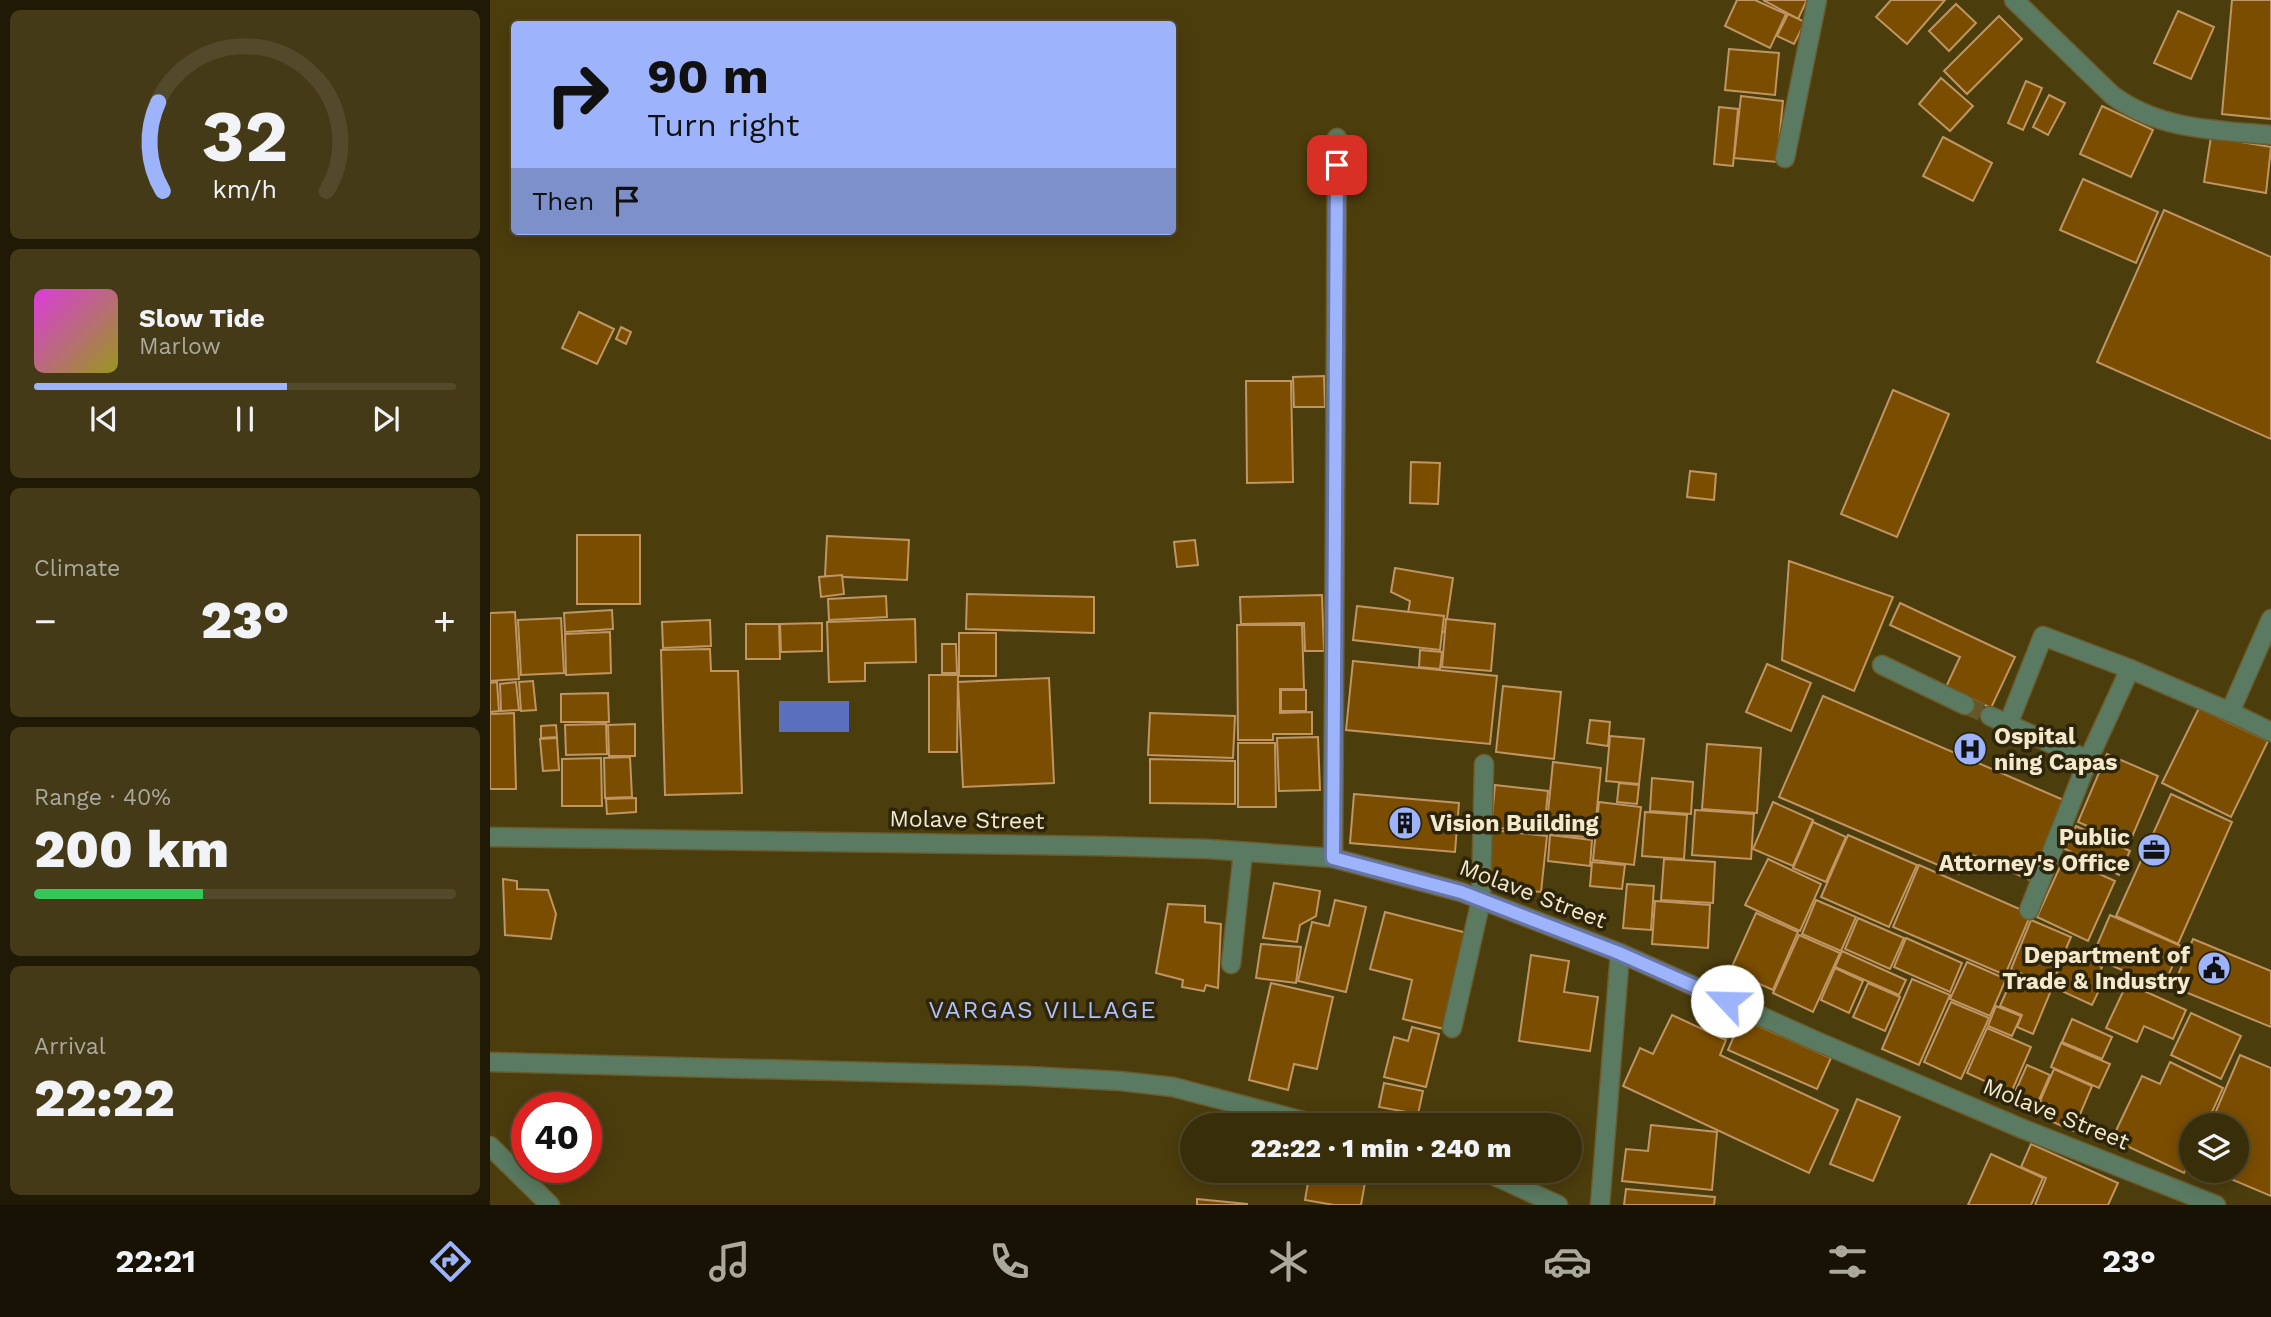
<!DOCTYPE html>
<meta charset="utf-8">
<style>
:root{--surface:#392e0a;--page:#443a18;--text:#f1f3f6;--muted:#aba89c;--line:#534a2b;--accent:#9db4fd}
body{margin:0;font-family:"Work Sans",sans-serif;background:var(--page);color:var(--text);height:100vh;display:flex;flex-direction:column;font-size:26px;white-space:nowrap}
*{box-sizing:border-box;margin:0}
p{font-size:23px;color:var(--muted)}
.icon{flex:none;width:38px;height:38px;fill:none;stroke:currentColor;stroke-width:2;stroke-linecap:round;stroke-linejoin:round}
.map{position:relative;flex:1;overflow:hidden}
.details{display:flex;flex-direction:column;gap:10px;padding:10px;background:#1f1906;width:490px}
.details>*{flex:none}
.guide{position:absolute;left:21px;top:21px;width:665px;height:214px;border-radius:7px;box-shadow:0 4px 18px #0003,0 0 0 2px var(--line);background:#9db4fd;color:#111;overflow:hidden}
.buttons{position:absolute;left:1689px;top:1113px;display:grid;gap:14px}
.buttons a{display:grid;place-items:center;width:70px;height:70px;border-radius:50%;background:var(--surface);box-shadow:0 4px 18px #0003,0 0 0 2px var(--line);font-size:35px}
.speed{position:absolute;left:21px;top:1092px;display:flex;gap:14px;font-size:35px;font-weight:700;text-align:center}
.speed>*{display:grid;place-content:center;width:91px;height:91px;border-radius:50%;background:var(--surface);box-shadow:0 4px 18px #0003,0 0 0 2px var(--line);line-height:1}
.speed .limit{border:10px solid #d22;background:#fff;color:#111}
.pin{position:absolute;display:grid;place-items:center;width:60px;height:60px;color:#fff;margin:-30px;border-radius:14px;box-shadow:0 4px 10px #0006}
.me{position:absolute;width:77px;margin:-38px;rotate:294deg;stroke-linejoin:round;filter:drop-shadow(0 0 5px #0008)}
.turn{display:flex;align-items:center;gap:24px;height:147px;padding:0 21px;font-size:32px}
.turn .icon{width:91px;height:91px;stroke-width:2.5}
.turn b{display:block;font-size:49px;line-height:60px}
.then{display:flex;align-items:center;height:66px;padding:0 21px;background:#0003;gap:14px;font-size:26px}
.big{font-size:52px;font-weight:800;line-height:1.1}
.details .widget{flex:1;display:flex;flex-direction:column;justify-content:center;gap:10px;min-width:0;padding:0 24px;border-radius:10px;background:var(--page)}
.details .dial{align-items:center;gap:0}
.dial svg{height:182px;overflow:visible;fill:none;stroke:var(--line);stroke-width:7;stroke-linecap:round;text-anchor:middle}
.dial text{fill:var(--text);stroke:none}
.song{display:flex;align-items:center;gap:21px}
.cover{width:84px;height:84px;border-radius:10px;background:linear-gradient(135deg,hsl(300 70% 55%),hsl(60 70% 35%))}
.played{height:7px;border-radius:4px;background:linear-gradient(90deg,var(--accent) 60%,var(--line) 60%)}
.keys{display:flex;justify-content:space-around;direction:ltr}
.heat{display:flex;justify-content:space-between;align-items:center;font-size:38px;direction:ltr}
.charge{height:10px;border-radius:5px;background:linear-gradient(90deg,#34c759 40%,var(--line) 0)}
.trip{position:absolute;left:690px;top:1113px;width:402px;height:70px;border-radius:35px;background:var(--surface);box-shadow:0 4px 18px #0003,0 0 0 2px var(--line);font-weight:800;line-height:70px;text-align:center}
.menu{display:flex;height:112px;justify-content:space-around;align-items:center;background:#171204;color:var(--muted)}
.menu .icon{width:49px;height:49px}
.menu .on{color:var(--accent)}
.menu b{font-size:32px;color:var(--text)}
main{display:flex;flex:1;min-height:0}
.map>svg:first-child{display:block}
.water{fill:#5a6fbe}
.building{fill:#7b4d00;stroke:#bf9563;stroke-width:2}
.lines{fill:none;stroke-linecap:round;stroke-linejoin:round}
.minor-tunnel{stroke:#65572a;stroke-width:18;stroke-dasharray:18 9;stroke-linecap:butt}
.minor-casing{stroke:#6a5c2f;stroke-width:21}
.minor{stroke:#5a7b61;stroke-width:18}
.route-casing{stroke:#6675a4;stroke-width:18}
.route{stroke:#9db4fd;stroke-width:12}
.labels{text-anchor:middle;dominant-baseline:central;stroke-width:7;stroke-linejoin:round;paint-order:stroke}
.poi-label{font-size:23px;font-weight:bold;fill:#f4e9cb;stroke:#2d250b;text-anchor:start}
.street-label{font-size:23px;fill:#f4e9cb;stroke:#2d250b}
.neighbourhood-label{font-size:24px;letter-spacing:2px;fill:#afc0f7;stroke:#2d250b}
</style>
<main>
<section class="details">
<div class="widget dial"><svg viewBox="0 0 100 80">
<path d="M14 69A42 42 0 1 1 86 69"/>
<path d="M14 69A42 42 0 0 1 12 30" stroke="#9db4fd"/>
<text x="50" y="56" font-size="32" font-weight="700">32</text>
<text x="50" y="72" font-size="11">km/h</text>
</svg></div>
<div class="widget">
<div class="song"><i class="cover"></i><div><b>Slow Tide</b><p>Marlow</p></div></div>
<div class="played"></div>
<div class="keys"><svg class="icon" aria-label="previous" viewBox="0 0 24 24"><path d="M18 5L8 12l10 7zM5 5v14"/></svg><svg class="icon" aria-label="pause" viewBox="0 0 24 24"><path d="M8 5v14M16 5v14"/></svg><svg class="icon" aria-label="next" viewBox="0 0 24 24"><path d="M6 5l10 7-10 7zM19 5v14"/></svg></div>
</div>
<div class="widget"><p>Climate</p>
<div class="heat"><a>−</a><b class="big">23°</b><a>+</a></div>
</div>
<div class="widget"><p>Range · 40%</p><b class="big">200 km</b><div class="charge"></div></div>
<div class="widget"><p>Arrival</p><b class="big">22:22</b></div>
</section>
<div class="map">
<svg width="1781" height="1205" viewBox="0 0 1781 1205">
<rect width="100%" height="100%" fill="#4c3d0d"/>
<rect class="water" x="289" y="701" width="70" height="31"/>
<g class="building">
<path d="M1247,0H1265L1296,14L1280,48L1235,26Z"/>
<path d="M1273,0H1317L1308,19Z"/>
<path d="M1401,0H1455L1417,44L1386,17Z"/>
<path d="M1742,0H1781V119L1732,114Z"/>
<path d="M1466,4L1486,23L1459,51L1439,31Z"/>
<path d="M1688,11L1724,27L1701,79L1664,63Z"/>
<path d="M1298,14L1315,22L1304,44L1287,36Z"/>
<path d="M1509,16L1532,39L1477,94L1454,71Z"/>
<path d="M1239,49L1289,53L1285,95L1235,90Z"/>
<path d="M1451,78L1483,106L1460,131L1429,104Z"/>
<path d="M1536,81L1552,88L1533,130L1518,123Z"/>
<path d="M1559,95L1575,103L1558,135L1543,127Z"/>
<path d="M1251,96L1293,101L1287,162L1244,158Z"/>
<path d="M1612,106L1663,130L1641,177L1590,154Z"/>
<path d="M1229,107L1248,109L1243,166L1224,164Z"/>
<path d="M1453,137L1502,163L1483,201L1433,176Z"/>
<path d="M1721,137L1781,147L1776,193L1714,182Z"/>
<path d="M1593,179L1668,212L1646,263L1570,230Z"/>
<path d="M1674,210L1781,257V439L1607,362Z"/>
<path d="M89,312L124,329L107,364L72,348Z"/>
<path d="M131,327L141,332L136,344L126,339Z"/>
<path d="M834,376L835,407H804L803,377Z"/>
<path d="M756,381H801L803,482L757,483Z"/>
<path d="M1403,390L1459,414L1407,537L1351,514Z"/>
<path d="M921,462L950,463L948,504L920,503Z"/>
<path d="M1200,471L1226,474L1224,500L1197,497Z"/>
<rect x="87" y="535" width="63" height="69"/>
<path d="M337,536L419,540L417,580L335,576Z"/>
<path d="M705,540L708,565L687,567L684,542Z"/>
<path d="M1299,561L1403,597L1364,691L1292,660Z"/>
<path d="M905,568L963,578L955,632L916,626L920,601L901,592Z"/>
<path d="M352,575L354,594L331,597L329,577Z"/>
<path d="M477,594L604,597V633L476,629Z"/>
<path d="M832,595L834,651H815L814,623L751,624L750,597Z"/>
<path d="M396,596L397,617L339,620L338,599Z"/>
<path d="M1410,603L1525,657L1501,708L1456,687L1470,657L1400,625Z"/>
<path d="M867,606L954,616L950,650L863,640Z"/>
<path d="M122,610L123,629L75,632L74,613Z"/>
<path d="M25,612L29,679L0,681V613Z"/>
<path d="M71,618L74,673L31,675L28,620Z"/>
<path d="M425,619L426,662L375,663V681L339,682L337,622Z"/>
<path d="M956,619L1005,624L1001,671L952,667Z"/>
<path d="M220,620L221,646L173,648L172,622Z"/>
<path d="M332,623V651L291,652L290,624Z"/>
<path d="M256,624H289L290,659H256Z"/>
<path d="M747,625H812L814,689H790V713L822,712V734H783V740H748Z"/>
<path d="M120,632L121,673L76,675L75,634Z"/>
<rect x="469" y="633" width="37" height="43"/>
<path d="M452,644H466L467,673H452Z"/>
<path d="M220,649L221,671H248L252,793L175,795L171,650Z"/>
<path d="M930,650L952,652L950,669L929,667Z"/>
<path d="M863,661L1007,676L1000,744L856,730Z"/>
<path d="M1277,664L1321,683L1301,731L1256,712Z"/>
<path d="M439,675H468L467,752H439Z"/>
<path d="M559,678L564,783L473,787L468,682Z"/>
<path d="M43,681L46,710L31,711L29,682Z"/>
<path d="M7,682L9,711L0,712V683Z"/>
<path d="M26,682L29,710L11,711L10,684Z"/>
<path d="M1013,686L1071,692L1064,759L1006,752Z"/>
<rect x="791" y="690" width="25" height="21"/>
<path d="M118,693L119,722H71V694Z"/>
<path d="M1333,696L1576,801L1542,881L1478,853L1469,874L1289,797Z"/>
<path d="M1709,708L1778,741L1741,817L1672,783Z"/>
<path d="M24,713L26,789H0V714Z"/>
<path d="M660,713L745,716L743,758L658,755Z"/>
<path d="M1100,720L1120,722L1118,746L1097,743Z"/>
<path d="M116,724L117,754L76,755L75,725Z"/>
<path d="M145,724V756H119L118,725Z"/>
<path d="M66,725L67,737L51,738V726Z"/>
<path d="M1120,736L1154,739L1149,784L1116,781Z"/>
<path d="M828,737L830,790L789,791L787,738Z"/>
<path d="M67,738L69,770L53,771L50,739Z"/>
<path d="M748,743H785L786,807H748Z"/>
<path d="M1217,744L1271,748L1267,813L1212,809Z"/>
<path d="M1617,754L1668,776L1639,844L1588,822Z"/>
<path d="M140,757L142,797L115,798L114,758Z"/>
<path d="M111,758L112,806H72V759Z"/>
<path d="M660,759L745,761V804L660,803Z"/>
<path d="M1063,762L1111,768L1104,838L1056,833Z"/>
<path d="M1162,778L1203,782L1201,814L1160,811Z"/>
<path d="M1129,783L1149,785L1147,804L1127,802Z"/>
<path d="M1005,785L1058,791L1054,833L1001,827Z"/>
<path d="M864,794L969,803L965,852L860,843Z"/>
<path d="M1681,794L1742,822L1688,944L1626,916Z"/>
<path d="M146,798V812L117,814L116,799Z"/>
<path d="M1109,802L1151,807L1144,865L1103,860Z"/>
<path d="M1283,802L1323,820L1303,866L1263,849Z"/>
<path d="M1205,810L1264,814L1261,859L1202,855Z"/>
<path d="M1155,812L1197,815L1194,859L1152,856Z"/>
<path d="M1323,822L1356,837L1336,882L1303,868Z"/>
<path d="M1586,826L1640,851L1629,875L1575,849Z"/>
<path d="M1002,830L1057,836L1051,892L996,887Z"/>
<path d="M1060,835L1102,840L1100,866L1058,861Z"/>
<path d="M1358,835L1427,865L1399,927L1331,897Z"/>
<path d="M1574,858L1625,881L1598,941L1547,917Z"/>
<path d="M1174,859L1225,862L1223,903L1171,900Z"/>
<path d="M1278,859L1331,884L1310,931L1255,905Z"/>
<path d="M1102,862L1135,865L1132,889L1100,886Z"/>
<path d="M1429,865L1541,914L1515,975L1403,927Z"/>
<path d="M13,879L27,881V889L58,890L66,914L61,939L15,935Z"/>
<path d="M784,883L830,891L826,916L810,925L807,942L773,938Z"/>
<path d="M1137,884L1164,886L1161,930L1133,928Z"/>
<path d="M845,900L876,907L856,992L808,981L822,922L839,926Z"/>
<path d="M1326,900L1366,917L1351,951L1312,934Z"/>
<path d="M1165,901L1220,905L1218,948L1162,944Z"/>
<path d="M678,904L715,906V922L731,924L728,988L716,985L714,991L692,987L693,980L666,973Z"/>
<path d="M895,912L977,933L954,1029L913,1019L922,980L880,969Z"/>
<path d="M1266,913L1308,932L1283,990L1240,971Z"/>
<path d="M1620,915L1691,946L1673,988L1602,957Z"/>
<path d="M1368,918L1414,938L1400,969L1355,949Z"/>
<path d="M1541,920L1581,937L1560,986L1521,969Z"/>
<path d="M1309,935L1350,953L1323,1012L1283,993Z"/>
<path d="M1416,938L1472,963L1460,992L1404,967Z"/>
<path d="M1703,939L1781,971V1027L1683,987Z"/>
<path d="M771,944L811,947L806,983L766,978Z"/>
<path d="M1352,951L1416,980L1409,995L1345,967Z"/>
<path d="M1577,951L1612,967L1606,980L1613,982L1602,1005L1561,986Z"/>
<path d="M1041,955L1079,961L1074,992L1108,997L1100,1051L1029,1041Z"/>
<path d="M1477,962L1516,979L1500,1016L1460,999Z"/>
<path d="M1345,968L1373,981L1359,1013L1331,1000Z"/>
<path d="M1525,972L1562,988L1543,1034L1527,1027L1532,1015L1510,1006Z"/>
<path d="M1422,979L1460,995L1429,1065L1392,1049Z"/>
<path d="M781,983L843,997L827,1069L804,1064L798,1090L759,1080Z"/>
<path d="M1378,983L1410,997L1395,1031L1363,1017Z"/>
<path d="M1637,983L1696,1010L1683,1039L1654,1026L1647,1042L1616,1028Z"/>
<path d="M1461,1002L1499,1018L1471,1079L1434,1062Z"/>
<path d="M1506,1006L1531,1016L1522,1036L1498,1026Z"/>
<path d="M1701,1013L1751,1036L1731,1079L1681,1055Z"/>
<path d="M1182,1015L1236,1040L1230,1055L1348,1110L1319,1173L1133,1086L1150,1048L1163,1054Z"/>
<path d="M1244,1015L1341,1058L1327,1089L1238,1050L1244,1036L1237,1032Z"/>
<path d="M1582,1019L1622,1037L1612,1059L1572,1042Z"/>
<path d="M922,1027L949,1034L936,1087L894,1077L904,1037L918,1041Z"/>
<path d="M1497,1028L1541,1047L1521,1093L1477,1073Z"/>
<path d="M1571,1043L1620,1064L1609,1088L1561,1067Z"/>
<path d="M1750,1055L1781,1068V1196L1722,1171H1746V1125H1720Z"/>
<path d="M1680,1062L1733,1088L1716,1125H1701V1157L1694,1173L1622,1139L1652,1076L1670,1084Z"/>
<path d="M1537,1065L1560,1075L1545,1109L1522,1099Z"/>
<path d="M1564,1069L1602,1086L1583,1131L1554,1118L1560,1105L1550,1101Z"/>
<path d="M894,1083L933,1091L928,1114L889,1107Z"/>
<path d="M1367,1099L1410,1117L1383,1181L1340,1164Z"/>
<path d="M1161,1125L1227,1132L1222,1190L1132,1181L1136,1149L1158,1151Z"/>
<path d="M1541,1144L1628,1183L1618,1205H1545L1556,1178L1531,1167Z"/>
<path d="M1501,1154L1553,1178L1541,1205H1478Z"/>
<path d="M820,1171H877L871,1205H844L815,1200Z"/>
<path d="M1136,1189L1225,1197L1224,1205H1134Z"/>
<path d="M707,1199L757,1204V1205H707Z"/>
</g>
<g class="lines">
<path class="minor-tunnel" d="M1475,705L1500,716"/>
<defs>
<g id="minor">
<path d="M1524,0L1622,95C1669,130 1725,130 1781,135"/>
<path d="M1295,158L1327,0"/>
<path d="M1781,619L1740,712L1781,732"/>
<path d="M1392,665L1475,705"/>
<path d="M1640,669L1740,712"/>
<path d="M1500,716L1598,760"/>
<path d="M1519,722L1553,636L1640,669L1598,760L1539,910"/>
<path d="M0,837L608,846L718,849L843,858L971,892L1130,953L1326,1041L1533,1129L1726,1205"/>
<path d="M843,858L847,138"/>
<path d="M741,964L753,852"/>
<path d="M962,1028L991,900L994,764"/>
<path d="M0,1062L537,1076L630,1081L683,1087L828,1125"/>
<path d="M0,1146L60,1205"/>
<path d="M994,1171L1068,1205"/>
<path d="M1110,1205L1130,953"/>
</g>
</defs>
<use href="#minor" class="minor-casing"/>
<use href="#minor" class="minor"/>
</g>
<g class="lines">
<defs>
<path id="route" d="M847,165L843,858L971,892L1129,953L1237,1001"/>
</defs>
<use href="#route" class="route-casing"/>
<use href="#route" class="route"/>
</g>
<defs>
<symbol id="hospital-disc" viewBox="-11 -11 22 22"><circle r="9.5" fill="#9db4fd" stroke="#2d250b"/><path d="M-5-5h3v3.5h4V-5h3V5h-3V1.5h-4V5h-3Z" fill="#111"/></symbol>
<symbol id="building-disc" viewBox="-11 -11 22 22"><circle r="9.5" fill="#9db4fd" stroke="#2d250b"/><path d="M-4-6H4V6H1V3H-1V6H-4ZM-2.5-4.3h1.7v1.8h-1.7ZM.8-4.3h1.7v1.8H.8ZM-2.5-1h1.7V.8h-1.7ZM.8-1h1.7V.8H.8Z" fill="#111"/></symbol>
<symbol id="office-disc" viewBox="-11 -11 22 22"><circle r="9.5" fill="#9db4fd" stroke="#2d250b"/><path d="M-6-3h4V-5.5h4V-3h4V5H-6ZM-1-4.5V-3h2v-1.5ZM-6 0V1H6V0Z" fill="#111"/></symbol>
<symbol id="civic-disc" viewBox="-11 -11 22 22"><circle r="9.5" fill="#9db4fd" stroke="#2d250b"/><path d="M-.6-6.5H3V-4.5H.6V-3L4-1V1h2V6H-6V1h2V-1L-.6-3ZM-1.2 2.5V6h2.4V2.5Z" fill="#111"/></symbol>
</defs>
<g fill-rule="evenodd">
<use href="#hospital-disc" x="1461" y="730" width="38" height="38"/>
<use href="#building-disc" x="896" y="804" width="38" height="38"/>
<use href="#office-disc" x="1645" y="831" width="38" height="38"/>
<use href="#civic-disc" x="1705" y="949" width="38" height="38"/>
</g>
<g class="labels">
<g class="poi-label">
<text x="1504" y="736">Ospital<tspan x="1504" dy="26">ning Capas</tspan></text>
<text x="940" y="823">Vision Building</text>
<text x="1640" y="837" text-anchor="end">Public<tspan x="1640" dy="26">Attorney's Office</tspan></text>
<text x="1700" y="955" text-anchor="end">Department of<tspan x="1700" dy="26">Trade &amp; Industry</tspan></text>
</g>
<g class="street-label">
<text transform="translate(477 820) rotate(1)">Molave Street</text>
<text transform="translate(1043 894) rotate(21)">Molave Street</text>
<text transform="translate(1566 1114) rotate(22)">Molave Street</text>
</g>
<g class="neighbourhood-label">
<text x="553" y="1010">VARGAS VILLAGE</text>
</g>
</g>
</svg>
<div class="buttons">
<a><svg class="icon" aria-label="layers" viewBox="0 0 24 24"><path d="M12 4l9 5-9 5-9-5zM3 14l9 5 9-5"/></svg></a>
</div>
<div class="speed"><div class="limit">40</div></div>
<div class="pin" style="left:847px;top:165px;background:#d93025"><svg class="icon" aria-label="arrive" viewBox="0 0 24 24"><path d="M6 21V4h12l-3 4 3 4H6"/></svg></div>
<svg class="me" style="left:1237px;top:1001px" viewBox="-20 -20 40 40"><circle r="19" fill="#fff"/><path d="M0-13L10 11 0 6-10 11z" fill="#9db4fd"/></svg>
<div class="trip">22:22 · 1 min · 240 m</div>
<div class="guide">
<div class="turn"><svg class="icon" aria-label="right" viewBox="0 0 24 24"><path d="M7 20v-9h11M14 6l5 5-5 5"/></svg><div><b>90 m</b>Turn right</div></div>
<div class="then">Then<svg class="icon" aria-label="arrive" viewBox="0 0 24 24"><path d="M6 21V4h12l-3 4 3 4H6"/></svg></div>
</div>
</div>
</main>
<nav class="menu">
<b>22:21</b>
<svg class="icon on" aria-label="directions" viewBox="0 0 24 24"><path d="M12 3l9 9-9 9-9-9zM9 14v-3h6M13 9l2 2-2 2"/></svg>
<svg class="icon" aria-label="music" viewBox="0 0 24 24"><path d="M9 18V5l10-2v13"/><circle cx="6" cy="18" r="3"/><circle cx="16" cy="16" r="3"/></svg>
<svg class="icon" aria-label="phone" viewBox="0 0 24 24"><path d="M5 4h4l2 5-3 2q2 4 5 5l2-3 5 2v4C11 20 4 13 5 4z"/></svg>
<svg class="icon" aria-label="climate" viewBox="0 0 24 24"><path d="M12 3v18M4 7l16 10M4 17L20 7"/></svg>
<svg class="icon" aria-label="car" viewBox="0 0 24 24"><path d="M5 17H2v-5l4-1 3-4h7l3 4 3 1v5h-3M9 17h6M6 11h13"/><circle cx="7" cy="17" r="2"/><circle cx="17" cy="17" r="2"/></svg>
<svg class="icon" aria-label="filters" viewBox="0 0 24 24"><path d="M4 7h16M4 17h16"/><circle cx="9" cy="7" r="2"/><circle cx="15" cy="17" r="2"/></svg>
<b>23°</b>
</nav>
